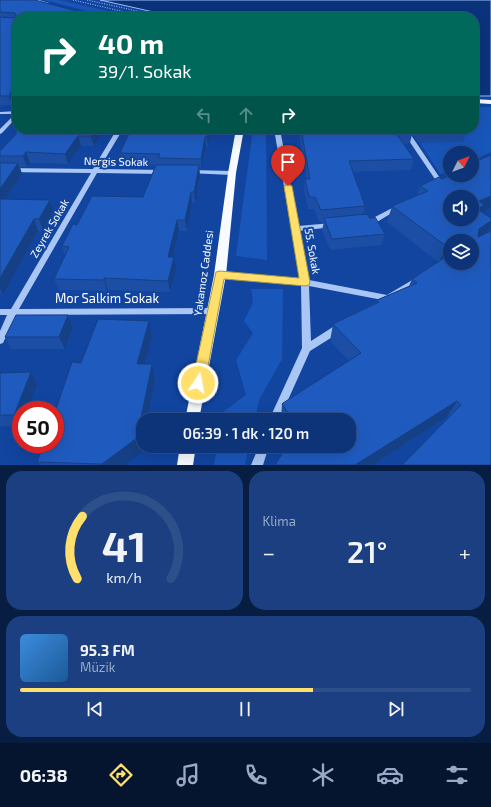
<!DOCTYPE html>
<html lang="tr">
<meta charset="utf-8">
<style>
:root{--surface:#0d3478;--page:#1b3f80;--text:#f1f3f6;--muted:#9aaac6;--line:#2d4f8a;--accent:#ffe06d}
body{margin:0;font-family:"Exo 2",sans-serif;background:var(--page);color:var(--text);height:100vh;display:flex;flex-direction:column;font-size:15px;white-space:nowrap}
*{box-sizing:border-box;margin:0}
p{font-size:13px;color:var(--muted)}
.icon{flex:none;width:22px;height:22px;fill:none;stroke:currentColor;stroke-width:2;stroke-linecap:round;stroke-linejoin:round}
.map{position:relative;height:465px;overflow:hidden}
.panel{display:flex;flex-direction:column;gap:6px;padding:6px;background:#071d42;flex:1}
.panel>*{flex:none}
.hud{position:absolute;left:12px;top:12px;width:467px;height:122px;border-radius:16px;box-shadow:0 4px 16px #0002,0 0 0 1px var(--line);background:#00695c;color:#fff;overflow:hidden}
.needle{width:26px;rotate:48deg}
.buttons{position:absolute;left:443px;top:146px;display:grid;gap:8px}
.buttons a{display:grid;place-items:center;width:36px;height:36px;border-radius:50%;background:var(--surface);box-shadow:0 4px 16px #0002,0 0 0 1px var(--line);font-size:20px}
.speed{position:absolute;left:12px;top:401px;display:flex;gap:8px;font-size:20px;font-weight:700;text-align:center}
.speed>*{display:grid;place-content:center;width:52px;height:52px;border-radius:50%;background:var(--surface);box-shadow:0 4px 16px #0002,0 0 0 1px var(--line);line-height:1}
.speed .limit{border:6px solid #d22;background:#fff;color:#111}
.pin{position:absolute;display:grid;place-items:center;width:34px;height:34px;color:#fff;margin:-41px -17px;border-radius:50% 50% 50% 0;rotate:-45deg;box-shadow:0 0 4px #0007}
.pin .icon{rotate:45deg}
.me{position:absolute;width:44px;margin:-22px;rotate:12deg;stroke-linejoin:round;filter:drop-shadow(0 0 3px #0008)}
.turn{display:flex;align-items:center;gap:14px;height:84px;padding:0 20px;font-size:18px}
.turn .icon{width:52px;height:52px;stroke-width:2.5}
.turn b{display:block;font-size:28px;line-height:34px}
.lanes{display:flex;align-items:center;height:38px;padding:0 20px;background:#0003;justify-content:center;gap:20px;direction:ltr}
.lanes .off{opacity:.35}
.big{font-size:30px;font-weight:600;line-height:1.1}
.panel .tile{flex:1;display:flex;flex-direction:column;justify-content:center;gap:6px;min-width:0;padding:0 14px;border-radius:16px;background:var(--page)}
.panel .dial{align-items:center;gap:0}
.dial svg{height:104px;overflow:visible;fill:none;stroke:var(--line);stroke-width:7;stroke-linecap:round;text-anchor:middle}
.dial text{fill:var(--text);stroke:none}
.song{display:flex;align-items:center;gap:12px}
.cover{width:48px;height:48px;border-radius:6px;background:linear-gradient(135deg,hsl(210 70% 55%),hsl(210 70% 35%))}
.played{height:4px;border-radius:2px;background:linear-gradient(90deg,var(--accent) 65%,var(--line) 65%)}
.keys{display:flex;justify-content:space-around;direction:ltr}
.heat{display:flex;justify-content:space-between;align-items:center;font-size:22px;direction:ltr}
.panel .tiles{flex:1;display:grid;gap:6px;grid-template-columns:1fr 1fr}
.tile:last-child{grid-column:span 2}
.trip{position:absolute;left:136px;top:413px;width:220px;height:40px;border-radius:16px;background:var(--surface);box-shadow:0 4px 16px #0002,0 0 0 1px var(--line);font-weight:600;line-height:40px;text-align:center}
.dock{display:flex;height:64px;justify-content:space-around;align-items:center;background:#051530;color:var(--muted)}
.dock .icon{width:28px;height:28px}
.dock .active{color:var(--accent)}
.dock b{font-size:18px;color:var(--text)}
.map>svg:first-child{display:block}
.green{fill:#1956ba}
.water{fill:#0a337c;stroke:#9bbff8}
.lines{fill:none;stroke-linecap:round;stroke-linejoin:round}
.path{stroke:#a9c6f5;stroke-width:1;stroke-dasharray:1 1.5;stroke-linecap:butt}
.minor{fill:#a9c6f5;fill-rule:evenodd}
.major{fill:#f7faff;fill-rule:evenodd}
.wall{fill:#1b4ea4;fill-rule:evenodd}
.shaded-wall{fill:#164086}
.building{fill:#1f5bbf;stroke:#164086;fill-rule:evenodd}
.route{fill:#ffe06d;stroke:#a69247}
.labels{text-anchor:middle;dominant-baseline:central;stroke-width:4;stroke-linejoin:round;paint-order:stroke}
.street-label{font-size:11px;fill:#fff;stroke:#1145a0}
.near-street-label{font-size:13px;fill:#fff;stroke:#1145a0}
</style>
<div class="map">
<svg width="491" height="465" viewBox="0 0 491 465">
<rect width="100%" height="100%" fill="#1145a0"/>
<g class="green">
<path d="M44,0H59L135,17H111Z"/>
<path d="M474,107H491V152L472,161V153H450V172L440,174L411,129H474Z"/>
<path d="M253,129H266L267,260L236,256Z"/>
<path d="M251,289H283L282,359L259,400L255,420H222L223,412L246,395L236,360L253,333L244,321L253,302Z"/>
<path d="M217,446H249L245,465H214Z"/>
</g>
<path class="water" d="M100,0H491V96H474V17H186L182,15H167Z"/>
<g class="lines">
<g class="path">
<path d="M73,0L147,17"/>
<path d="M87,0L164,17"/>
</g>
<g class="minor">
<path d="M35,0H39L49,3L48,4Z"/>
<path d="M17,111V117L2,133L0,134V129L15,114H0V112Z"/>
<path d="M117,129H123L99,169L162,170L165,172L162,174L97,173L19,309L214,308L217,309L218,311L217,313L214,314L16,315L3,343L0,344V331L7,315H0V309H11L91,173L0,172V168L93,169Z"/>
<path d="M274,129H280L298,226L332,223L335,225L332,227L299,231L309,280L387,295L414,279H420L421,281L420,283L388,301L309,286L311,341L336,325L339,324L342,325L343,328L342,331L310,351L279,420H269L302,348L301,285L220,278L217,277L216,275L217,273L220,272L300,279Z"/>
<path d="M401,129H407L444,184L443,185H439Z"/>
<path d="M190,170L232,171L235,173L232,175L188,173L187,172Z"/>
<path d="M398,205L400,206L401,207L400,208L377,222L368,223L365,221L366,219L373,218Z"/>
<path d="M259,446H269L263,465H251Z"/>
</g>
<g class="major">
<path d="M474,99L491,100V104L474,103Z"/>
<path d="M236,129H244L236,173L226,275L199,420H185L214,275L228,173Z"/>
<path d="M180,446H196L193,465H177Z"/>
</g>
</g>
<g class="wall">
<path d="M0,0H35L17,17V96L12,105L0,106Z"/>
<path d="M19,129H103L94,146H81L68,164L30,163L27,167H20L22,174L5,199L50,200L54,211L43,231H38L3,295L0,294V151L15,135L14,133Z"/>
<path d="M210,129L208,147H206L201,169H199L200,176L195,203H192L187,231H179L173,257L176,269L170,292L108,290L107,291L59,290L54,279L65,255L62,246L77,225L143,197L156,165L122,164L120,153Z"/>
<path d="M298,129H465L467,131L463,142L419,143L412,134L410,143L404,144L414,159L411,170L353,172L365,206L363,214L385,234L381,245L330,250L322,230L324,222H319L314,209H308L304,190L305,179H307Z"/>
<path d="M491,155V208L483,212L491,218V226L488,232L491,465L447,417L372,465H275L349,420H281L282,404L349,361L330,341L333,324L377,302V300L409,286L412,279L438,262L387,222L392,206L417,195L420,186L442,179ZM450,241H472L450,263Z"/>
<path d="M68,315L73,327L65,349H11L5,337Z"/>
<path d="M152,337L145,364L155,379L148,420H143V445L142,453L125,465H40L37,462L81,363Z"/>
<path d="M0,373L37,384L21,410V426H0Z"/>
</g>
<g class="shaded-wall">
<path d="M14,86L17,94V96L12,105L9,96Z"/>
<path d="M95,129H103L94,146L91,136Z"/>
<path d="M208,129H210L208,147L207,137Z"/>
<path d="M78,136L81,146L68,164L65,154Z"/>
<path d="M205,137L206,147L201,169V159Z"/>
<path d="M26,152L30,163L27,167L23,156Z"/>
<path d="M18,163L22,174L0,207V189Z"/>
<path d="M199,165L200,176L195,203L194,192Z"/>
<path d="M191,192L192,203L187,231L185,220Z"/>
<path d="M491,196V208L472,218L479,201Z"/>
<path d="M50,200L54,211L43,231L39,219Z"/>
<path d="M34,219L38,231L3,295L0,288V278Z"/>
<path d="M177,220L179,231L170,268L168,257Z"/>
<path d="M491,221V226L486,236L472,245L479,229Z"/>
<path d="M450,244V256L439,263L446,246Z"/>
<path d="M174,257L176,269L170,292L168,281Z"/>
<path d="M104,278L108,290L107,291L104,280Z"/>
<path d="M68,315L73,327L65,349L59,337Z"/>
<path d="M149,321L152,337L141,379L137,364Z"/>
<path d="M152,364L155,379L148,420H143V445L142,453L125,465H102V464Z"/>
<path d="M31,372L37,384L28,410H21V425L14,415Z"/>
<path d="M457,401L447,417L372,465H355Z"/>
</g>
<g class="building">
<path d="M0,0H35L99,17H17V86H14L9,96H0V17L15,18L16,15L15,13L0,12Z"/>
<path d="M19,129H95L91,136H78L65,154L26,152L23,156H0V151L17,133H14Z"/>
<path d="M131,129H208L207,137H205L201,159L158,158L160,154L120,153Z"/>
<path d="M301,129H410L412,132L396,133L414,159L349,161L365,206L321,210L315,197H309L305,179H310Z"/>
<path d="M420,129H465L467,131L422,132Z"/>
<path d="M491,155V196L479,201L484,205L477,209L491,218V221L479,229L478,237L491,231V465H402L461,405L457,401L355,465H275L287,446H349V420H293L282,404L283,403L361,353L333,324L379,302L377,300L417,283L412,279L450,254V263H472V241H450V244L446,246L392,206L428,191L420,186L439,177L442,179L450,175H472V163ZM450,197H472V219H450Z"/>
<path d="M0,163H18L0,189Z"/>
<path d="M156,165H199L194,192H191L185,220H177L168,257H174L168,281L104,278V280L54,279L69,247L62,246L73,224L77,225L92,196L143,197Z"/>
<path d="M0,199L50,200L39,219H34L0,278Z"/>
<path d="M367,214L370,219L375,217L385,234L332,239L324,218Z"/>
<path d="M16,315H68L59,337H5Z"/>
<path d="M98,319L149,321L137,364H152L137,438L102,464L37,462L44,444H55V412L72,362L81,363Z"/>
<path d="M31,372L14,415H0V373Z"/>
</g>
<path class="route" d="M288,184L292,186L310,282L309,285L305,286L224,279L205,383L203,387L198,389L194,387L192,383L216,272L220,271L299,278L284,186Z"/>
<g class="labels">
<g class="street-label">
<text transform="translate(116 161) rotate(1)">Nergis Sokak</text>
<text transform="translate(49 228) rotate(-60)">Zeyrek Sokak</text>
<text transform="translate(313 251) rotate(80)">55. Sokak</text>
<text transform="translate(203 273) rotate(-82)">Yakamoz Caddesi</text>
</g>
<g class="near-street-label">
<text x="107" y="298">Mor Salkim Sokak</text>
</g>
</g>
</svg>
<div class="buttons">
<a><svg class="needle" viewBox="-14 -14 28 28"><path d="M0-13l5 13h-10z" fill="#e53935"/><path d="M0 13l5-13h-10z" fill="#9aaac6"/></svg></a>
<a><svg class="icon" aria-label="sound" viewBox="0 0 24 24"><path d="M4 9h4l5-4v14l-5-4H4zM17 9q2 3 0 6"/></svg></a>
<a><svg class="icon" aria-label="layers" viewBox="0 0 24 24"><path d="M12 4l9 5-9 5-9-5zM3 14l9 5 9-5"/></svg></a>
</div>
<div class="speed"><div class="limit">50</div></div>
<div class="pin" style="left:288px;top:186px;background:#d93025"><svg class="icon" aria-label="arrive" viewBox="0 0 24 24"><path d="M6 21V4h12l-3 4 3 4H6"/></svg></div>
<svg class="me" style="left:198px;top:383px" viewBox="-20 -20 40 40"><circle r="17" fill="#ffe06d" stroke="#fff" stroke-width="3"/><path d="M0-11L8 9 0 5-8 9z" fill="#fff"/></svg>
<div class="trip">06:39 · 1 dk · 120 m</div>
<div class="hud">
<div class="turn"><svg class="icon" aria-label="right" viewBox="0 0 24 24"><path d="M7 20v-9h11M14 6l5 5-5 5"/></svg><div><b>40 m</b>39/1. Sokak</div></div>
<div class="lanes"><svg class="icon off" aria-label="left" viewBox="0 0 24 24"><path d="M17 20v-9H6M10 6l-5 5 5 5"/></svg><svg class="icon off" aria-label="ahead" viewBox="0 0 24 24"><path d="M12 20V5M6 11l6-6 6 6"/></svg><svg class="icon" aria-label="right" viewBox="0 0 24 24"><path d="M7 20v-9h11M14 6l5 5-5 5"/></svg></div>
</div>
</div>
<section class="panel">
<div class="tiles">
<div class="tile dial"><svg viewBox="0 0 100 80">
<path d="M14 69A42 42 0 1 1 86 69"/>
<path d="M14 69A42 42 0 0 1 18 21" stroke="#ffe06d"/>
<text x="50" y="56" font-size="32" font-weight="700">41</text>
<text x="50" y="72" font-size="11">km/h</text>
</svg></div>
<div class="tile"><p>Klima</p>
<div class="heat"><a>−</a><b class="big">21°</b><a>+</a></div>
</div>
<div class="tile">
<div class="song"><i class="cover"></i><div><b>95.3 FM</b><p>Müzik</p></div></div>
<div class="played"></div>
<div class="keys"><svg class="icon" aria-label="previous" viewBox="0 0 24 24"><path d="M18 5L8 12l10 7zM5 5v14"/></svg><svg class="icon" aria-label="pause" viewBox="0 0 24 24"><path d="M8 5v14M16 5v14"/></svg><svg class="icon" aria-label="next" viewBox="0 0 24 24"><path d="M6 5l10 7-10 7zM19 5v14"/></svg></div>
</div>
</div>
</section>
<nav class="dock">
<b>06:38</b>
<svg class="icon active" aria-label="directions" viewBox="0 0 24 24"><path d="M12 3l9 9-9 9-9-9zM9 14v-3h6M13 9l2 2-2 2"/></svg>
<svg class="icon" aria-label="music" viewBox="0 0 24 24"><path d="M9 18V5l10-2v13"/><circle cx="6" cy="18" r="3"/><circle cx="16" cy="16" r="3"/></svg>
<svg class="icon" aria-label="phone" viewBox="0 0 24 24"><path d="M5 4h4l2 5-3 2q2 4 5 5l2-3 5 2v4C11 20 4 13 5 4z"/></svg>
<svg class="icon" aria-label="climate" viewBox="0 0 24 24"><path d="M12 3v18M4 7l16 10M4 17L20 7"/></svg>
<svg class="icon" aria-label="car" viewBox="0 0 24 24"><path d="M5 17H2v-5l4-1 3-4h7l3 4 3 1v5h-3M9 17h6M6 11h13"/><circle cx="7" cy="17" r="2"/><circle cx="17" cy="17" r="2"/></svg>
<svg class="icon" aria-label="filters" viewBox="0 0 24 24"><path d="M4 7h16M4 17h16"/><circle cx="9" cy="7" r="2"/><circle cx="15" cy="17" r="2"/></svg>
</nav>
